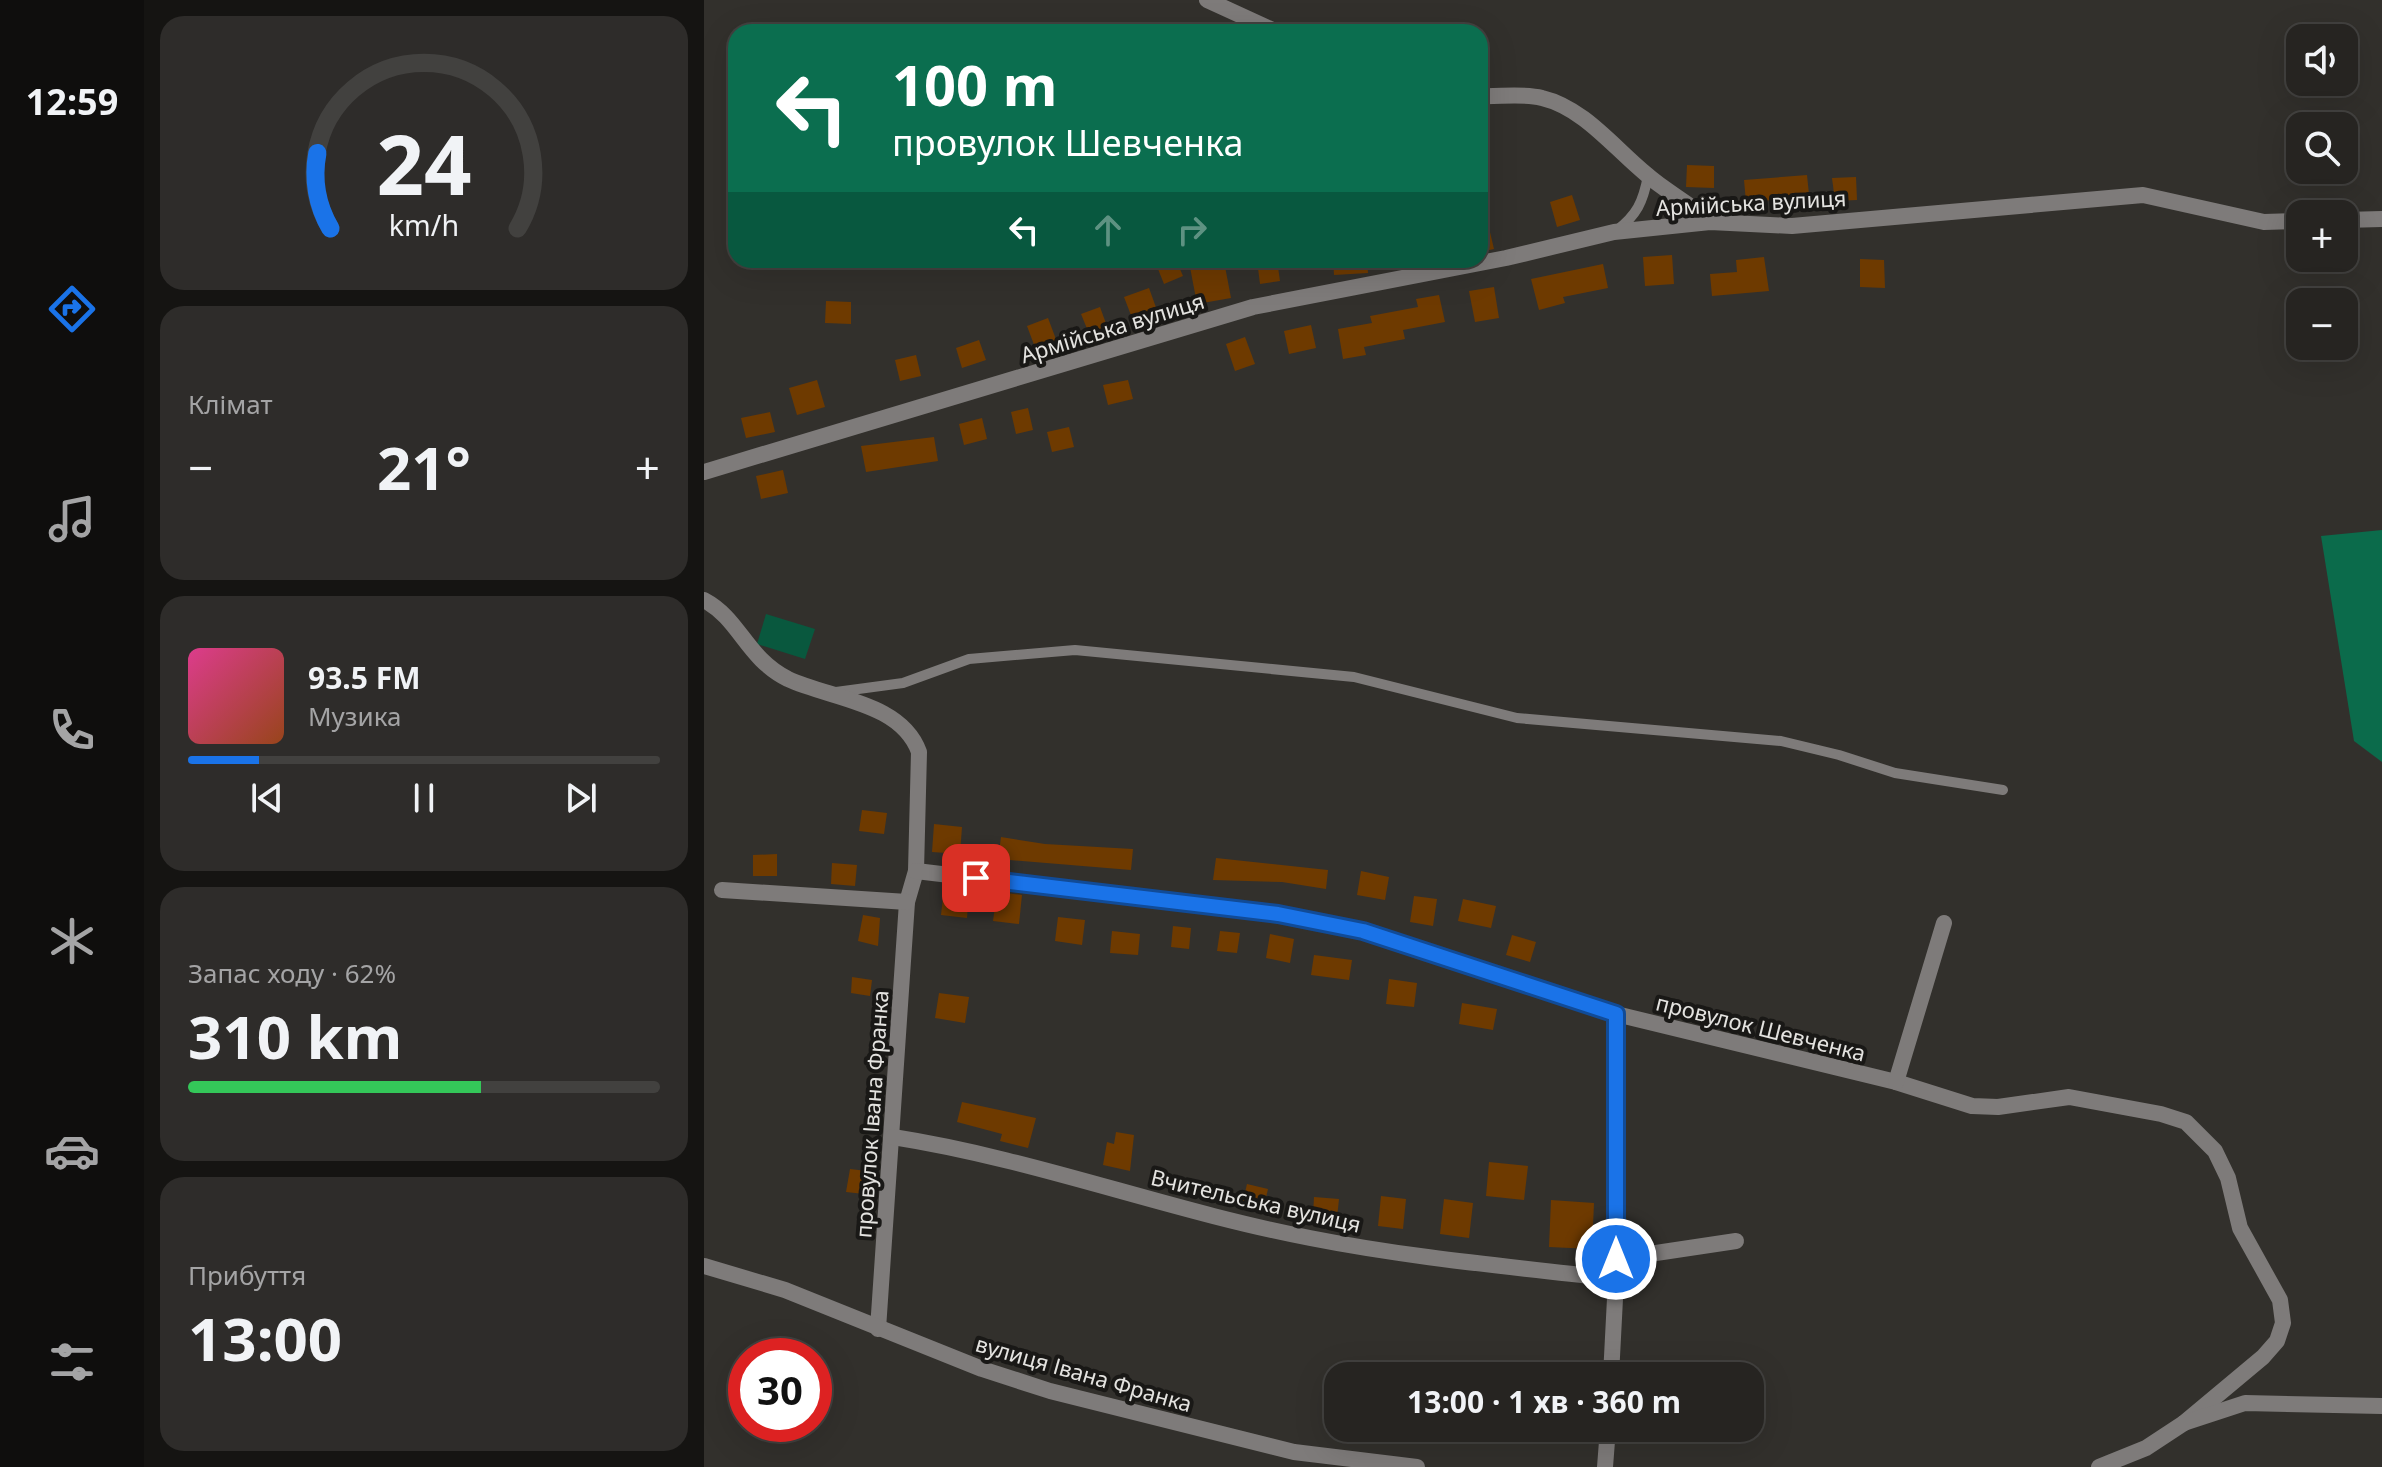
<!DOCTYPE html>
<html lang="uk">
<meta charset="utf-8">
<style>
:root{--surface:#262421;--page:#2e2c2a;--text:#f1f3f6;--muted:#a4a4a5;--line:#42413f;--accent:#1a73e8}
body{margin:0;font-family:"Noto Sans",sans-serif;background:var(--page);color:var(--text);height:100vh;display:flex;flex-direction:column;font-size:30px;white-space:nowrap}
*{box-sizing:border-box;margin:0}
p{font-size:26px;color:var(--muted)}
.icon{flex:none;width:44px;height:44px;fill:none;stroke:currentColor;stroke-width:2;stroke-linecap:round;stroke-linejoin:round}
.map{position:relative;flex:1;overflow:hidden}
.side{display:flex;flex-direction:column;gap:16px;padding:16px;background:#151412;width:560px}
.side>*{flex:none}
.banner{position:absolute;left:24px;top:24px;width:760px;height:244px;border-radius:24px;box-shadow:0 8px 32px #0002,0 0 0 2px var(--line);background:#0b6e4f;color:#fff;overflow:hidden}
.fabs{position:absolute;left:1582px;top:24px;display:grid;gap:16px}
.fabs a{display:grid;place-items:center;width:72px;height:72px;border-radius:16px;background:var(--surface);box-shadow:0 8px 32px #0002,0 0 0 2px var(--line);font-size:40px}
.speed{position:absolute;left:24px;top:1338px;display:flex;gap:16px;font-size:40px;font-weight:700;text-align:center}
.speed>*{display:grid;place-content:center;width:104px;height:104px;border-radius:50%;background:var(--surface);box-shadow:0 8px 32px #0002,0 0 0 2px var(--line);line-height:1}
.speed .limit{border:12px solid #d22;background:#fff;color:#111}
.pin{position:absolute;display:grid;place-items:center;width:68px;height:68px;color:#fff;margin:-34px;border-radius:16px;box-shadow:0 4px 12px #0006}
.me{position:absolute;width:88px;margin:-44px;rotate:0deg;stroke-linejoin:round;filter:drop-shadow(0 0 6px #0008)}
.turn{display:flex;align-items:center;gap:28px;height:168px;padding:0 32px;font-size:36px}
.turn .icon{width:104px;height:104px;stroke-width:2.5}
.turn b{display:block;font-size:56px;line-height:68px}
.lanes{display:flex;align-items:center;height:76px;padding:0 32px;background:#0003;justify-content:center;gap:40px;direction:ltr}
.lanes .off{opacity:.35}
.big{font-size:60px;font-weight:700;line-height:1.1}
.side .widget{flex:1;display:flex;flex-direction:column;justify-content:center;gap:12px;min-width:0;padding:0 28px;border-radius:24px;background:var(--page)}
.side .dial{align-items:center;gap:0}
.dial svg{height:208px;overflow:visible;fill:none;stroke:var(--line);stroke-width:7;stroke-linecap:round;text-anchor:middle}
.dial text{fill:var(--text);stroke:none}
.song{display:flex;align-items:center;gap:24px}
.cover{width:96px;height:96px;border-radius:12px;background:linear-gradient(135deg,hsl(330 70% 55%),hsl(20 70% 35%))}
.played{height:8px;border-radius:4px;background:linear-gradient(90deg,var(--accent) 15%,var(--line) 15%)}
.keys{display:flex;justify-content:space-around;direction:ltr}
.heat{display:flex;justify-content:space-between;align-items:center;font-size:44px;direction:ltr}
.charge{height:12px;border-radius:6px;background:linear-gradient(90deg,#34c759 62%,var(--line) 0)}
.trip{position:absolute;left:620px;top:1362px;width:440px;height:80px;border-radius:24px;background:var(--surface);box-shadow:0 8px 32px #0002,0 0 0 2px var(--line);font-weight:700;line-height:80px;text-align:center}
main{display:flex;flex:1;min-height:0}
.menu{display:flex;flex-direction:column;width:144px;justify-content:space-around;align-items:center;background:#0f0e0d;color:var(--muted)}
.menu .icon{width:56px;height:56px}
.menu .current{color:var(--accent)}
.menu b{font-size:36px;color:var(--text)}
.map>svg:first-child{display:block}
.green{fill:#09583e}
.forest{fill:#0b6b4b}
.building{fill:#6e3a00}
.lines{fill:none;stroke-linecap:round;stroke-linejoin:round}
.service{stroke:#7e7b7a;stroke-width:10}
.minor{stroke:#7e7b7a;stroke-width:16}
.route-casing{stroke:#114b97;stroke-width:20}
.route{stroke:#1a73e8;stroke-width:14}
.labels{text-anchor:middle;dominant-baseline:central;stroke-width:8;stroke-linejoin:round;paint-order:stroke}
.street-label{font-size:22px;fill:#e4e3e0;stroke:#191816}
</style>
<main>
<nav class="menu">
<b>12:59</b>
<svg class="icon current" aria-label="directions" viewBox="0 0 24 24"><path d="M12 3l9 9-9 9-9-9zM9 14v-3h6M13 9l2 2-2 2"/></svg>
<svg class="icon" aria-label="music" viewBox="0 0 24 24"><path d="M9 18V5l10-2v13"/><circle cx="6" cy="18" r="3"/><circle cx="16" cy="16" r="3"/></svg>
<svg class="icon" aria-label="phone" viewBox="0 0 24 24"><path d="M5 4h4l2 5-3 2q2 4 5 5l2-3 5 2v4C11 20 4 13 5 4z"/></svg>
<svg class="icon" aria-label="climate" viewBox="0 0 24 24"><path d="M12 3v18M4 7l16 10M4 17L20 7"/></svg>
<svg class="icon" aria-label="car" viewBox="0 0 24 24"><path d="M5 17H2v-5l4-1 3-4h7l3 4 3 1v5h-3M9 17h6M6 11h13"/><circle cx="7" cy="17" r="2"/><circle cx="17" cy="17" r="2"/></svg>
<svg class="icon" aria-label="filters" viewBox="0 0 24 24"><path d="M4 7h16M4 17h16"/><circle cx="9" cy="7" r="2"/><circle cx="15" cy="17" r="2"/></svg>
</nav>
<section class="side">
<div class="widget dial"><svg viewBox="0 0 100 80">
<path d="M14 69A42 42 0 1 1 86 69"/>
<path d="M14 69A42 42 0 0 1 9 40" stroke="#1a73e8"/>
<text x="50" y="56" font-size="32" font-weight="700">24</text>
<text x="50" y="72" font-size="11">km/h</text>
</svg></div>
<div class="widget"><p>Клімат</p>
<div class="heat"><a>−</a><b class="big">21°</b><a>+</a></div>
</div>
<div class="widget">
<div class="song"><i class="cover"></i><div><b>93.5 FM</b><p>Музика</p></div></div>
<div class="played"></div>
<div class="keys"><svg class="icon" aria-label="previous" viewBox="0 0 24 24"><path d="M18 5L8 12l10 7zM5 5v14"/></svg><svg class="icon" aria-label="pause" viewBox="0 0 24 24"><path d="M8 5v14M16 5v14"/></svg><svg class="icon" aria-label="next" viewBox="0 0 24 24"><path d="M6 5l10 7-10 7zM19 5v14"/></svg></div>
</div>
<div class="widget"><p>Запас ходу · 62%</p><b class="big">310 km</b><div class="charge"></div></div>
<div class="widget"><p>Прибуття</p><b class="big">13:00</b></div>
</section>
<div class="map">
<svg width="1678" height="1467" viewBox="0 0 1678 1467">
<rect width="100%" height="100%" fill="#32302c"/>
<path class="green" d="M62,614L111,629L101,659L53,644Z"/>
<path class="forest" d="M1678,530V762L1650,741L1617,536Z"/>
<g class="building">
<path d="M983,165L1010,166V188L982,187Z"/>
<path d="M1103,175L1106,204L1085,202L1084,199L1042,202L1040,180Z"/>
<path d="M1152,177L1153,200L1131,201L1128,178Z"/>
<path d="M868,195L876,220L853,227L846,202Z"/>
<path d="M781,211L790,249L776,252V212Z"/>
<path d="M968,255L970,284L941,286L939,257Z"/>
<path d="M1060,257L1065,291L1008,296L1006,274L1033,272L1032,260Z"/>
<path d="M1156,259L1180,260L1181,288L1156,287Z"/>
<path d="M462,260H472L479,276L460,284L452,264Z"/>
<path d="M553,260H573L576,281L556,284Z"/>
<path d="M629,260H663L664,273L630,275Z"/>
<path d="M520,261L527,298L493,304L486,267Z"/>
<path d="M899,264L904,288L859,297L861,303L835,310L827,279Z"/>
<path d="M790,287L795,318L771,322L765,291Z"/>
<path d="M445,288L454,313L430,323L420,297Z"/>
<path d="M735,295L741,322L699,330L701,339L660,347L662,355L639,359L634,329L668,323L666,316L714,307L712,299Z"/>
<path d="M122,301L147,302V324L121,323Z"/>
<path d="M396,307L404,329L386,336L377,314Z"/>
<path d="M344,318L353,342L332,350L323,326Z"/>
<path d="M607,325L612,348L585,354L580,331Z"/>
<path d="M541,337L551,364L531,371L522,344Z"/>
<path d="M275,340L282,360L258,368L252,348Z"/>
<path d="M212,355L217,376L196,381L191,360Z"/>
<path d="M113,380L121,407L93,415L85,388Z"/>
<path d="M424,380L429,399L404,405L399,385Z"/>
<path d="M324,408L329,430L312,434L307,412Z"/>
<path d="M66,412L71,432L42,438L37,418Z"/>
<path d="M278,418L283,439L260,445L255,424Z"/>
<path d="M365,427L370,447L348,452L343,432Z"/>
<path d="M230,437L234,461L162,472L157,446Z"/>
<path d="M79,470L84,493L57,499L52,476Z"/>
<path d="M158,810L183,813L180,834L155,831Z"/>
<path d="M230,824L258,827L256,854L228,852Z"/>
<path d="M297,837L341,844L429,849L427,870L294,859Z"/>
<path d="M73,854V876H49V855Z"/>
<path d="M512,858L624,870L622,889L578,882L509,880Z"/>
<path d="M128,863L153,865L151,886L127,884Z"/>
<path d="M657,871L685,877L681,900L653,895Z"/>
<path d="M240,889L265,892L263,918L237,915Z"/>
<path d="M293,892L318,895L315,924L289,921Z"/>
<path d="M710,896L733,899L729,926L706,922Z"/>
<path d="M759,899L792,906L787,928L754,921Z"/>
<path d="M159,915L176,918L174,946L154,941Z"/>
<path d="M354,917L381,920L378,945L351,941Z"/>
<path d="M469,926L487,928L485,949L467,947Z"/>
<path d="M408,931L436,934L434,955L406,953Z"/>
<path d="M516,931L536,933L533,953L513,951Z"/>
<path d="M566,934L590,939L586,963L562,958Z"/>
<path d="M808,935L832,942L826,962L802,955Z"/>
<path d="M610,955L648,960L645,980L607,975Z"/>
<path d="M148,977L168,980L166,996L147,993Z"/>
<path d="M685,979L713,983L710,1007L682,1004Z"/>
<path d="M235,993L265,997L261,1023L231,1018Z"/>
<path d="M758,1003L793,1009L789,1030L755,1024Z"/>
<path d="M258,1102L332,1118L324,1148L296,1141L298,1134L253,1122Z"/>
<path d="M412,1132L430,1135L426,1171L399,1165L403,1142L410,1144Z"/>
<path d="M785,1162L824,1166L820,1200L782,1196Z"/>
<path d="M146,1169L163,1171L160,1194L142,1192Z"/>
<path d="M543,1184L564,1189L560,1206L539,1201Z"/>
<path d="M677,1196L702,1199L699,1229L674,1226Z"/>
<path d="M610,1197L635,1199L633,1218L609,1216Z"/>
<path d="M740,1199L769,1203L765,1238L736,1234Z"/>
<path d="M847,1200L890,1203L888,1249L845,1247Z"/>
</g>
<g class="lines">
<g class="service">
<path d="M912,231C933,215 939,202 944,176"/>
<path d="M132,692L199,683L265,659L371,650L650,677L813,718L1077,741L1135,755L1191,773L1299,790"/>
</g>
<g class="minor">
<path d="M503,0L573,32"/>
<path d="M776,96C795,97 819,93 838,98C880,108 910,148 942,174C962,192 986,203 1006,222"/>
<path d="M1640,220L1678,219"/>
<path d="M0,472L549,307L802,258L910,232L1006,222L1088,226L1439,195L1560,222L1596,221"/>
<path d="M0,600C36,619 42,658 84,679C127,699 197,702 215,752L212,871L203,902L174,1329"/>
<path d="M212,871L574,914L659,931L912,1014L1192,1082L1268,1106L1294,1107L1365,1097L1457,1114L1482,1122L1511,1151L1524,1178L1536,1228L1576,1300L1579,1323L1573,1341L1559,1357L1480,1423"/>
<path d="M18,890L203,902"/>
<path d="M1192,1082L1240,923"/>
<path d="M189,1137C330,1159 465,1211 606,1238C707,1258 810,1267 912,1279"/>
<path d="M912,1259L1032,1241"/>
<path d="M0,1266L81,1290L278,1369L346,1391L590,1452L713,1467"/>
<path d="M907,1376L912,1279V1014"/>
<path d="M901,1467L904,1428"/>
<path d="M1395,1467L1442,1448L1480,1423L1541,1403L1678,1406"/>
</g>
</g>
<g class="lines">
<defs>
<path id="route" d="M272,878L574,914L659,931L912,1014V1259"/>
</defs>
<use href="#route" class="route-casing"/>
<use href="#route" class="route"/>
</g>
<g class="labels">
<g class="street-label">
<text transform="translate(1047 202) rotate(-3)">Армійська вулиця</text>
<text transform="translate(408 327) rotate(-17)">Армійська вулиця</text>
<text transform="translate(1057 1027) rotate(14)">провулок Шевченка</text>
<text transform="translate(167 1114) rotate(-86)">провулок Івана Франка</text>
<text transform="translate(552 1200) rotate(13)">Вчительська вулиця</text>
<text transform="translate(380 1373) rotate(16)">вулиця Івана Франка</text>
</g>
</g>
</svg>
<div class="fabs">
<a><svg class="icon" aria-label="sound" viewBox="0 0 24 24"><path d="M4 9h4l5-4v14l-5-4H4zM17 9q2 3 0 6"/></svg></a>
<a><svg class="icon" aria-label="search" viewBox="0 0 24 24"><circle cx="10" cy="10" r="6"/><path d="M15 15l6 6"/></svg></a>
<a>+</a>
<a>−</a>
</div>
<div class="speed"><div class="limit">30</div></div>
<div class="pin" style="left:272px;top:878px;background:#d93025"><svg class="icon" aria-label="arrive" viewBox="0 0 24 24"><path d="M6 21V4h12l-3 4 3 4H6"/></svg></div>
<svg class="me" style="left:912px;top:1259px" viewBox="-20 -20 40 40"><circle r="17" fill="#1a73e8" stroke="#fff" stroke-width="3"/><path d="M0-11L8 9 0 5-8 9z" fill="#fff"/></svg>
<div class="trip">13:00 · 1 хв · 360 m</div>
<div class="banner">
<div class="turn"><svg class="icon" aria-label="left" viewBox="0 0 24 24"><path d="M17 20v-9H6M10 6l-5 5 5 5"/></svg><div><b>100 m</b>провулок Шевченка</div></div>
<div class="lanes"><svg class="icon" aria-label="left" viewBox="0 0 24 24"><path d="M17 20v-9H6M10 6l-5 5 5 5"/></svg><svg class="icon off" aria-label="ahead" viewBox="0 0 24 24"><path d="M12 20V5M6 11l6-6 6 6"/></svg><svg class="icon off" aria-label="right" viewBox="0 0 24 24"><path d="M7 20v-9h11M14 6l5 5-5 5"/></svg></div>
</div>
</div>
</main>
